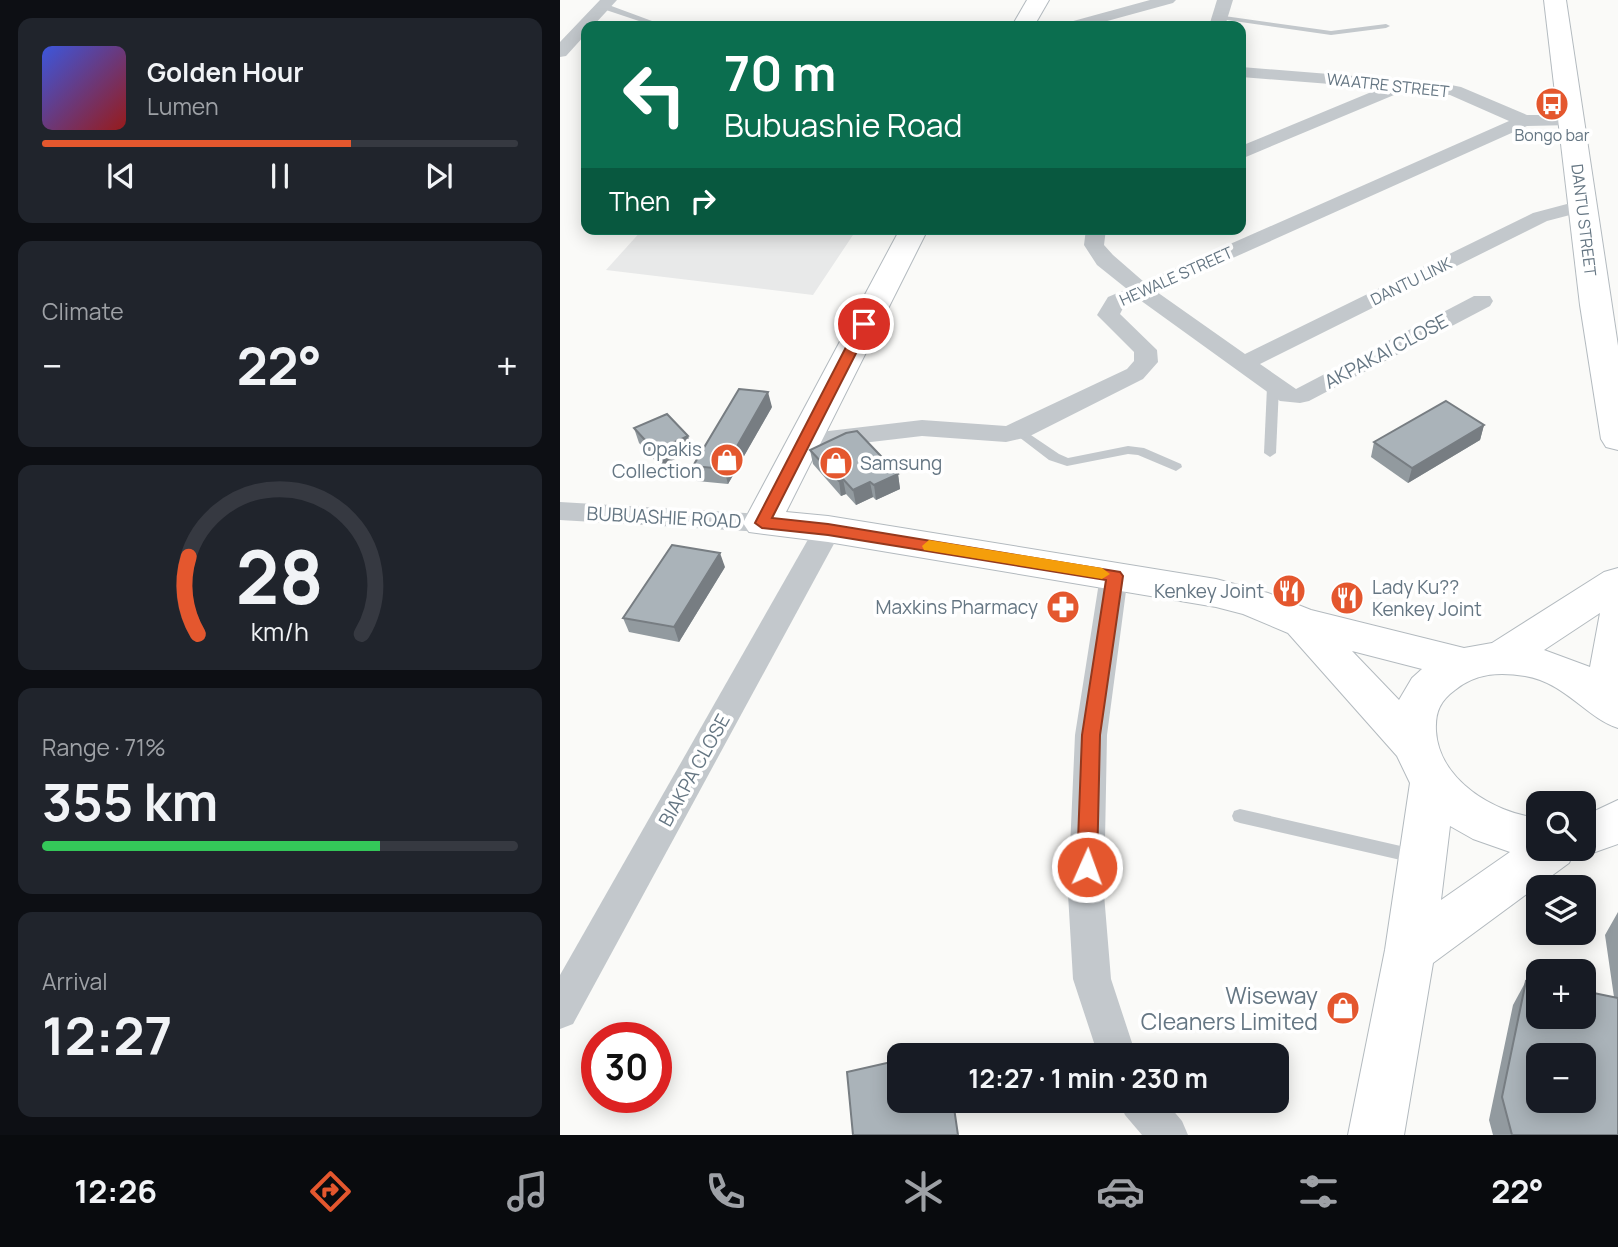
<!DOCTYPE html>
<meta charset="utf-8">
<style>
:root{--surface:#171b24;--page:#20242c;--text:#f1f3f6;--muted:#9ea1a6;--line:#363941;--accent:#e4572e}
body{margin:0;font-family:Manrope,sans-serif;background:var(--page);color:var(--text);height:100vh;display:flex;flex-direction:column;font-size:26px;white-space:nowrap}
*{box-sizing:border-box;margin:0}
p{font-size:23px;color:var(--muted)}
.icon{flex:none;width:38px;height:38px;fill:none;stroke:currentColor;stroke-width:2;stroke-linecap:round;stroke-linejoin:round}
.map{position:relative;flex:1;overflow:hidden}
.panel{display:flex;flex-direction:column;gap:18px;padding:18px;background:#0d0f14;width:560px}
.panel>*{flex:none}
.top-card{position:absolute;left:21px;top:21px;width:665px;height:214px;border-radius:14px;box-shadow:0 4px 18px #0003;background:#0b6e4f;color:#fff;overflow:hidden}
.fabs{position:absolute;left:966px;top:791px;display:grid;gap:14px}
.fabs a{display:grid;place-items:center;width:70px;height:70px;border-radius:14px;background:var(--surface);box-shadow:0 4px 18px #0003;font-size:35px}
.speed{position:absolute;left:21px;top:1022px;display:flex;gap:14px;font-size:35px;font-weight:700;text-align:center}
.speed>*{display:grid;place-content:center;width:91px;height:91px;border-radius:50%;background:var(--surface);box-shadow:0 4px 18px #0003;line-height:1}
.speed .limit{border:10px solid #d22;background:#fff;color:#111}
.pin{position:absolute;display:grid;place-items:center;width:60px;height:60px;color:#fff;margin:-30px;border:4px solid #fff;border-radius:50%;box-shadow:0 2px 7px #0007}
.me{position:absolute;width:77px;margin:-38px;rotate:2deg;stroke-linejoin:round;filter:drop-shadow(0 0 5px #0008)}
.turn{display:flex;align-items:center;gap:24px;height:147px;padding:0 28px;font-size:32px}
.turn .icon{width:91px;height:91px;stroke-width:2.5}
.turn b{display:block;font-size:49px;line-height:60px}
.then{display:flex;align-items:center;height:66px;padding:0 28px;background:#0003;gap:14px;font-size:26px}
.big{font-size:52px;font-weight:700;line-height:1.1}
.panel .widget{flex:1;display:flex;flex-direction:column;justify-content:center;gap:10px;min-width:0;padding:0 24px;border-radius:14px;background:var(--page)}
.panel .dial{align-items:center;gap:0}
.dial svg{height:182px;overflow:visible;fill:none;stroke:var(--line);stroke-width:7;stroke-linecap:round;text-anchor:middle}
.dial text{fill:var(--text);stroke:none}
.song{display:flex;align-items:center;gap:21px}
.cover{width:84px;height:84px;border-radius:10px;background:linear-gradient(135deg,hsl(230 70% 55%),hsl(0 70% 35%))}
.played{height:7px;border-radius:4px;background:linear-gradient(90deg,var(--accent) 65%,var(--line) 65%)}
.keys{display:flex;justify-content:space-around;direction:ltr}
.heat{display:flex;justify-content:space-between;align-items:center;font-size:38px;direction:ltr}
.charge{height:10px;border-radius:5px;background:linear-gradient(90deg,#34c759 71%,var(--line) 0)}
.trip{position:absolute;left:327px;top:1043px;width:402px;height:70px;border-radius:14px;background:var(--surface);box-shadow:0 4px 18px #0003;font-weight:700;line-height:70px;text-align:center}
.tabs{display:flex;height:112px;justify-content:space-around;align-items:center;background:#090b0e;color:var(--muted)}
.tabs .icon{width:49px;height:49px}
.tabs .selected{color:var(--accent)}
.tabs b{font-size:32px;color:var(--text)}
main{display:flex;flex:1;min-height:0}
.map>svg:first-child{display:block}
.built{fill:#e8e9e9}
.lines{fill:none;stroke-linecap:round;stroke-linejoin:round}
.secondary-casing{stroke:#b3babf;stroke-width:2}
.lane{fill:#c3c8cc;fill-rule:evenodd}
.street{fill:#c3c8cc;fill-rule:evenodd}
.secondary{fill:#fff;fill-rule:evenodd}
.wall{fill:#929a9f}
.shaded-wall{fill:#777d82}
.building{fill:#aab3b9;stroke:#777d82;stroke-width:2;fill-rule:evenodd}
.route{fill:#e4572e;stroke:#94391e;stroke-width:2}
.slow{fill:#f59e0b}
.labels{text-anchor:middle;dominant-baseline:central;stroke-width:7;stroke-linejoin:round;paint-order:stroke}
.far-street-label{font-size:16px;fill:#657683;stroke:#fff}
.far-poi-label{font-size:16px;fill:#657683;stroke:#fff}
.street-label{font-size:19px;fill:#657683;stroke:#fff}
.poi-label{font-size:19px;fill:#657683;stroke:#fff;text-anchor:end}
.near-poi-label{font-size:23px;fill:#657683;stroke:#fff;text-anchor:end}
</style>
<main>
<section class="panel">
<div class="widget">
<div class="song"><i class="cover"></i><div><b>Golden Hour</b><p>Lumen</p></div></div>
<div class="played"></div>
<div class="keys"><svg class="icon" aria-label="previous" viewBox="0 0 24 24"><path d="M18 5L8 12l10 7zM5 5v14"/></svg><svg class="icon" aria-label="pause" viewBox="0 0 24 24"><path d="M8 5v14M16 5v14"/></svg><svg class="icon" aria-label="next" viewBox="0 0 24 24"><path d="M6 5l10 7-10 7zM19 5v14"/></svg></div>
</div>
<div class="widget"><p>Climate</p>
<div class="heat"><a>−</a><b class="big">22°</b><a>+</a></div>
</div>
<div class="widget dial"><svg viewBox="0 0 100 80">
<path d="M14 69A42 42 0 1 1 86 69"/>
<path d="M14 69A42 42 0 0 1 10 35" stroke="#e4572e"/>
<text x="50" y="56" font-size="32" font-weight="700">28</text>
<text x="50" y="72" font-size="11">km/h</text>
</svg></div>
<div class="widget"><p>Range · 71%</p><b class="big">355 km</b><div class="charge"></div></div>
<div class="widget"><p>Arrival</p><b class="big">12:27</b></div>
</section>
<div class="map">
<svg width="1058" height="1135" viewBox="0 0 1058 1135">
<rect width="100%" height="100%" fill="#fafaf8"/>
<path class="built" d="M83,229H297L253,295L46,270Z"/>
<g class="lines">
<defs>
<g id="secondary">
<path d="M467,0H489L474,26H452Z"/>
<path d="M984,0H1006L1058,346V450L1046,447L1041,439L1020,305Z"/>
<path d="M340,229H368L226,512L268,516L656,579L708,593L751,610L904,648L932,643L1044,572L1058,568V728C1025,717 1006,683 965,676C939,672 916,673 895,690C880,701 875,712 876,731C879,780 934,813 978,818V849H1024V816L1058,800V844L1024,856L1014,852L1009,863L873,963L844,1135H788L825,950L850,783L837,756L728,633L683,614L656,607L268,542L189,532L183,523ZM1040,613L1030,667L984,650ZM792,651L862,669L852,678L839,700ZM890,826L913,839L950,852L881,900Z"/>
</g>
</defs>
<use href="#secondary" class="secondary-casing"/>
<g class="lane">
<path d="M40,4H46L92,21L85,23L40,8Z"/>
<path d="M657,15L771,31L826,24L830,26L826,28L771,35L660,19L656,17Z"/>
<path d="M713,383L719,387L716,453L710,457L704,453L707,387Z"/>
<path d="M459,427L499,454L508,458L568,446L584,448L621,464L622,467L616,471L578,455L568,454L507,466L489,460L455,434L453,431Z"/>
<path d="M680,809L858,850L864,852L867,857L864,862L858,864L680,823L674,821L672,816L674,811Z"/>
</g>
<g class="street">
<path d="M40,0H57L33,26H26V34L6,56L0,57V42Z"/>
<path d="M590,0H616L613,3L529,26H504L506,23Z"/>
<path d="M657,0H673L665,26H649Z"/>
<path d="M681,67L881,83L901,87L967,115H1012L1021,120L1012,125L967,126L597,292L685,354L973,213L1022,200L1029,202L1032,206L1029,210L987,221L700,364L736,389L914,296H930L933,301L930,306L749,401L740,403L720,401L580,300L564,306L560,314L597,350L598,362L583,379L468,437L446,442L362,436L243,450L234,448L230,442L234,436L243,434L362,420L446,426L567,369L574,361V352L537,315L548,297L567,289L537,265L524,245L526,229H546L544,245L553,255L584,282L949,121L890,95L846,90L681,159V146L821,88L681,77Z"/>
<path d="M0,502L202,514L212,516L216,523L212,530L202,532L0,520Z"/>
<path d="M268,520L278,522L282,529L13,1024L0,1029V975L254,529L258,522Z"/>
<path d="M554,566L564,569L568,576L547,735L544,894L551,979L576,1055H538L513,979L508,894L515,735L540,576L544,569Z"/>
<path d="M559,1101H605L622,1121L628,1135H582L565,1115Z"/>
</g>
<use href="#secondary" class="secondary"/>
</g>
<g class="wall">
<path d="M212,407L168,484L137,481L133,466Z"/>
<path d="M924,425L920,440L848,483L811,457L814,442Z"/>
<path d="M74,428L128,436L132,451L100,466L79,443Z"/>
<path d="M250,450L338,474L340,489L316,500L313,497L296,505L286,494L281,496L253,464Z"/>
<path d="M165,567L119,642L69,632L63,618Z"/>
<path d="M1058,912V1135H933L929,1120L953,1005L966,981L1054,997L1045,935Z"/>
</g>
<g class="shaded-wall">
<path d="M208,392L212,407L168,484L164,469Z"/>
<path d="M924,425L920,440L848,483L852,468Z"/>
<path d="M128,436L132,451L100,466L95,451Z"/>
<path d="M338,474L340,489L316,500L314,485Z"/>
<path d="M283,479L286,494L281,496L279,481Z"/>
<path d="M310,482L313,497L296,505L293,490Z"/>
<path d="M160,553L165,567L119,642L114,627Z"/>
</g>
<g class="building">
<path d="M179,389L208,392L164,469L133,466Z"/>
<path d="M886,401L924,425L852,468L814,442Z"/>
<path d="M107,414L128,436L95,451L74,428Z"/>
<path d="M297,431L338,474L314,485L310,482L293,490L283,479L279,481L250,450L286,433Z"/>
<path d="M112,545L160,553L114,627L63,618Z"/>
<path d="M966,981L978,983V1017H1024V991L1058,998V1135H952L942,1097ZM978,1055H1024V1101H978Z"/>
<path d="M385,1050L386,1055H362Z"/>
<path d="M340,1060V1101H393L398,1135H293L287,1072Z"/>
</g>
<path class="route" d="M304,320L311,324L212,518L268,524L560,572L563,576L540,735L537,867L534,874L527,876L520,874L517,867L522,735L546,580L268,535L202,528L195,523L298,324Z"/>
<path class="slow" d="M369,540L542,568L550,574L542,579L364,550L362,546Z"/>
<defs>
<symbol id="bus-disc" viewBox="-11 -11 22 22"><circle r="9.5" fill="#e4572e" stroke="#fff"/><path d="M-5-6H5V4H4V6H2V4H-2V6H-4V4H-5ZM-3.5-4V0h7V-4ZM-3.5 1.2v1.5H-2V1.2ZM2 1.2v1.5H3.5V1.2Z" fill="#fff"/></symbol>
<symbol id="shop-disc" viewBox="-11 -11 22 22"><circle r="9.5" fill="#e4572e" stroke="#fff"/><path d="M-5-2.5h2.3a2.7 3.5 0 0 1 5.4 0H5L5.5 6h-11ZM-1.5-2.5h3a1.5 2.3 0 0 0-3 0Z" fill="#fff"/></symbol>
<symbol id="restaurant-disc" viewBox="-11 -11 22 22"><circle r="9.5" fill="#e4572e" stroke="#fff"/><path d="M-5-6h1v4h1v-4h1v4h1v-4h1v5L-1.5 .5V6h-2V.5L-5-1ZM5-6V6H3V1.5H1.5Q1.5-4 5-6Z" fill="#fff"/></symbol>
<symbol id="pharmacy-disc" viewBox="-11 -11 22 22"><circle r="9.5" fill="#e4572e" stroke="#fff"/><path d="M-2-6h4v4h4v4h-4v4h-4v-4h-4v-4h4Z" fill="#fff"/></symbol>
</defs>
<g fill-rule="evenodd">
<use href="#bus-disc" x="973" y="85" width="38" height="38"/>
<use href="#shop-disc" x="148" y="441" width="38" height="38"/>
<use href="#shop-disc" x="257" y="444" width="38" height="38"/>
<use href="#restaurant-disc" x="710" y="572" width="38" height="38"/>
<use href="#restaurant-disc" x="768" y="579" width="38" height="38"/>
<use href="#pharmacy-disc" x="484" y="588" width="38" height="38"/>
<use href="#shop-disc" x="764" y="989" width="38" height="38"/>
</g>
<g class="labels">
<g class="far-street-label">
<text transform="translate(828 85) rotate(6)">WAATRE STREET</text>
<text transform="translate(1024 220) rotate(83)">DANTU STREET</text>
<text transform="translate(616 276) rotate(-24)">HEWALE STREET</text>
<text transform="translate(851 281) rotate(-26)">DANTU LINK</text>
</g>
<g class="far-poi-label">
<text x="992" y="135">Bongo bar</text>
</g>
<g class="street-label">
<text transform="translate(826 351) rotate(-28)">AKPAKAI CLOSE</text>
<text transform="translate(104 517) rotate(3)">BUBUASHIE ROAD</text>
<text transform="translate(134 770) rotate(-61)">BIAKPA CLOSE</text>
</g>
<g class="poi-label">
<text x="142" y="449">Opakis<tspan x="142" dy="22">Collection</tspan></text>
<text x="300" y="463" text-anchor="start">Samsung</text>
<text x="812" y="587" text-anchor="start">Lady Ku??<tspan x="812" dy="22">Kenkey Joint</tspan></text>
<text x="704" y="591">Kenkey Joint</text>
<text x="478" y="607">Maxkins Pharmacy</text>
</g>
<g class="near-poi-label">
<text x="758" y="995">Wiseway<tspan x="758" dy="26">Cleaners Limited</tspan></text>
</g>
</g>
</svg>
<div class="fabs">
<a><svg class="icon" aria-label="search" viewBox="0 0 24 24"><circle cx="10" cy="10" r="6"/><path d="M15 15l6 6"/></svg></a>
<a><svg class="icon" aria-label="layers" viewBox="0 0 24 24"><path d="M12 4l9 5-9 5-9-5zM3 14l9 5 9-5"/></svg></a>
<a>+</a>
<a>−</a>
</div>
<div class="speed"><div class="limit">30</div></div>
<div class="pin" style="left:304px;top:324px;background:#d93025"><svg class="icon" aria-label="arrive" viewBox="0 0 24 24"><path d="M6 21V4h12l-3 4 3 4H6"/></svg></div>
<svg class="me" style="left:527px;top:867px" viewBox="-20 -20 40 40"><circle r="17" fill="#e4572e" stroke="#fff" stroke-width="3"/><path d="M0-11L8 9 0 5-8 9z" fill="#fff"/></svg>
<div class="trip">12:27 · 1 min · 230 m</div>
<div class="top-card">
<div class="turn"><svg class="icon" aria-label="left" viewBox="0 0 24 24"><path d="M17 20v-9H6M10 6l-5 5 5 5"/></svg><div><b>70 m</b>Bubuashie Road</div></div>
<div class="then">Then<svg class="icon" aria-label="right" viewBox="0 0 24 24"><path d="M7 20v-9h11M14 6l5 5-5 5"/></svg></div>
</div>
</div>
</main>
<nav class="tabs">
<b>12:26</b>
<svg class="icon selected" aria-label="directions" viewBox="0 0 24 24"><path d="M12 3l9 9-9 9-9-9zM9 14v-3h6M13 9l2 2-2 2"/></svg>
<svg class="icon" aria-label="music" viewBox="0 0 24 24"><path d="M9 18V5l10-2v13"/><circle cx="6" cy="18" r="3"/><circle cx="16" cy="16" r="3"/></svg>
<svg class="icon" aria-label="phone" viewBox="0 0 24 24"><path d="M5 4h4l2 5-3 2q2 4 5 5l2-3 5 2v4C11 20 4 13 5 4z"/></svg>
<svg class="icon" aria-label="climate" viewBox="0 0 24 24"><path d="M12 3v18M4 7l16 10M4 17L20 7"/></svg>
<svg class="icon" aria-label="car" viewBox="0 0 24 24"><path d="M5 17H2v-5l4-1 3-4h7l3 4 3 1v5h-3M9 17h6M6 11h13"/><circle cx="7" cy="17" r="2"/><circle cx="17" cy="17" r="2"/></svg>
<svg class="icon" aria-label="filters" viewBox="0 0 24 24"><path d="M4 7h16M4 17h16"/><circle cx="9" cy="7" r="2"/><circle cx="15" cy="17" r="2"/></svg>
<b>22°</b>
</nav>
